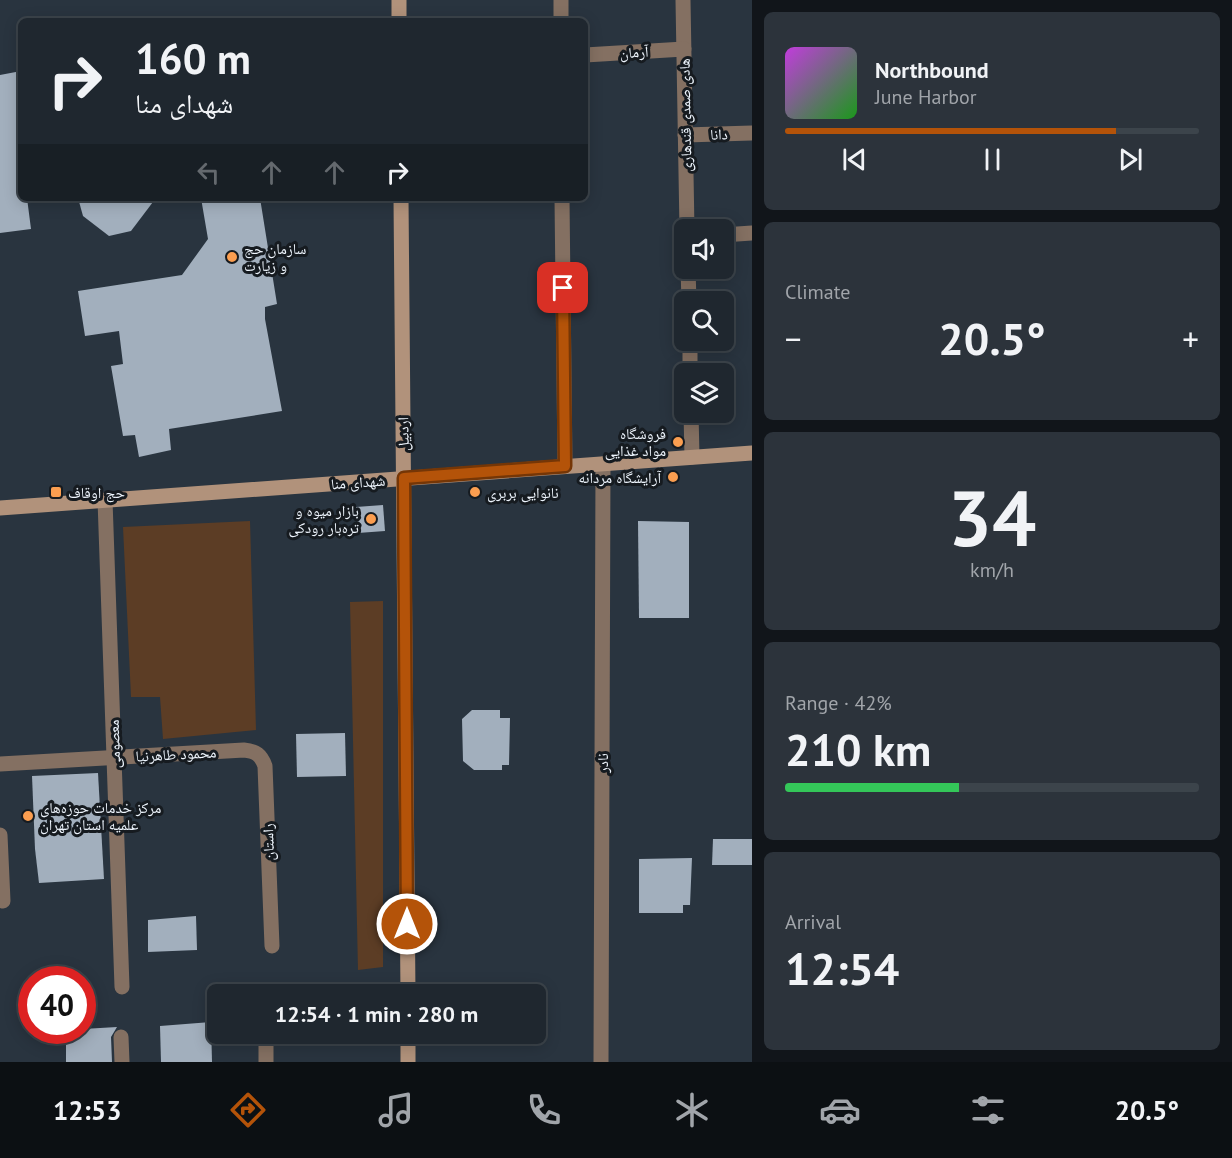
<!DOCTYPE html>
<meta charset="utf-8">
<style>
:root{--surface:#1f272f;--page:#2c333b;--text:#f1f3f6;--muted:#a1a5aa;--line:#3c444b;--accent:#b45309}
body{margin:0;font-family:"PT Sans","Noto Naskh Arabic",sans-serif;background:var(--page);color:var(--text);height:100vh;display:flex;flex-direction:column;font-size:22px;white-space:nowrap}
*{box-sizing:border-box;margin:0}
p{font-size:20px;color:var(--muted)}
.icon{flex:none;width:33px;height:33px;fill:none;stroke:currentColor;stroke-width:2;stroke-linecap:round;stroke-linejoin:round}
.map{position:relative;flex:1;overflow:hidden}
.sheet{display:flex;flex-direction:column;gap:12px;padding:12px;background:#11151a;width:480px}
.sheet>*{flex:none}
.top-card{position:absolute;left:18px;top:18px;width:570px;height:183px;border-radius:9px;box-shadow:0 3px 15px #0003,0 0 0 2px var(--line);background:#1f272f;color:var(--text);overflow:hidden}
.buttons{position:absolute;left:674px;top:219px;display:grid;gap:12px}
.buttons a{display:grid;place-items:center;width:60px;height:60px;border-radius:9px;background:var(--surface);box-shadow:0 3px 15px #0003,0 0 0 2px var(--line);font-size:30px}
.speed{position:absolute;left:18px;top:966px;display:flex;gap:12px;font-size:30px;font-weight:700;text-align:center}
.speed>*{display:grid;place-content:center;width:78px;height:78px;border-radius:50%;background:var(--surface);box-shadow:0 3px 15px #0003,0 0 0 2px var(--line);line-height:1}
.speed .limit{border:9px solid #d22;background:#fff;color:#111}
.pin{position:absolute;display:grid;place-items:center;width:51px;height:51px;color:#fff;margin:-26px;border-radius:12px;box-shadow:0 3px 9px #0006}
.me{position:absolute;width:66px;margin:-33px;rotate:0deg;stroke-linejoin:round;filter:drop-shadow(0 0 4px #0008)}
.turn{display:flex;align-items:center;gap:21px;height:126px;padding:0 18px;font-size:27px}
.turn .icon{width:78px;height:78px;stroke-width:2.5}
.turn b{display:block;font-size:42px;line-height:51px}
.lanes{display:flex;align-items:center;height:57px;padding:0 18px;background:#0003;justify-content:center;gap:30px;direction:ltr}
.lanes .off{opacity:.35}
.big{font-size:45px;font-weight:700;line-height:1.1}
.sheet .card{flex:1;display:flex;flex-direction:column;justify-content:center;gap:9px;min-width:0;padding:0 21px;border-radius:9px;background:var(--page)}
.sheet .dial{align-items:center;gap:0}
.dial b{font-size:78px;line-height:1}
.song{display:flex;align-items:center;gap:18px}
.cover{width:72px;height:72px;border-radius:9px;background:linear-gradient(135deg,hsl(290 70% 55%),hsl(120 70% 35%))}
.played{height:6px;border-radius:3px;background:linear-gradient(90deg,var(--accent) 80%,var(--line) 80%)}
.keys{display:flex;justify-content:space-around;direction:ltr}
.heat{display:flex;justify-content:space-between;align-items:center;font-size:33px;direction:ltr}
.charge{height:9px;border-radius:4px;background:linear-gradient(90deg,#34c759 42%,var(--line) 0)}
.trip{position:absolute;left:207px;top:984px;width:339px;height:60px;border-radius:9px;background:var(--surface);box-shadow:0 3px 15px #0003,0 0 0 2px var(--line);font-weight:700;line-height:60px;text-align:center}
.tabs{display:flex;height:96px;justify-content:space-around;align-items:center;background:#0c1013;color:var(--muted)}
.tabs .icon{width:42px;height:42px}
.tabs .current{color:var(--accent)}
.tabs b{font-size:27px;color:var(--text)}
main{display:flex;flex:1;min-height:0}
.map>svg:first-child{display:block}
.green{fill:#5c3d25}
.building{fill:#a2afbd}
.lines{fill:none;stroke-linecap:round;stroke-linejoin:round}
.street{stroke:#847062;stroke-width:15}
.secondary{stroke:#b1927b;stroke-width:15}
.route-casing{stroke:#753606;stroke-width:15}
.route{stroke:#b45309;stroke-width:10}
.poi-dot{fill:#fb9e50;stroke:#161b20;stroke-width:2}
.labels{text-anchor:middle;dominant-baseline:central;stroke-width:6;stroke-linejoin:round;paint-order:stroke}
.street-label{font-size:15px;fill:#eef5fd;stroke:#161b20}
.poi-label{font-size:15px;fill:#eef5fd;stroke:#161b20;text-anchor:start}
</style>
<main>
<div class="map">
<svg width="752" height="1062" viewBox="0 0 752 1062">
<rect width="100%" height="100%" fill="#29343f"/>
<g class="green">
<path d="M250,521L256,730L163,739L160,697H131L123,527Z"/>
<path d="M383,601V967L358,970L350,602Z"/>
</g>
<g class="building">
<path d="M21,71V198H27L31,229L0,233V75Z"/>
<path d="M78,198H156L131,231L109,236L83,216Z"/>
<path d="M201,198H260L277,304L265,307V319L282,411L169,429L171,450L139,457L135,435L123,436L111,366L123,364L119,331L85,336L78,291L182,275L208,239Z"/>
<path d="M383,505L385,531L358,533L356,507Z"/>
<path d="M638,521L689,522V618H639Z"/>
<path d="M472,710H500V718H510L509,765H502V770H474L463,761L462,719Z"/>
<path d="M345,733L346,776L297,777L296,734Z"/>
<path d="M98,773L104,879L39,883L35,849L32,776Z"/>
<path d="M713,839H752V865H712Z"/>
<path d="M692,858L690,905H683V913H639V859Z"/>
<path d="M196,916L197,950L148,952V920Z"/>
<path d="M211,1022L212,1062H161L160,1026Z"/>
<path d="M117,1027L111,1037L112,1062H66V1030Z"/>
</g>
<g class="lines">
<g class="street">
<path d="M561,0V21"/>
<path d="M683,0L687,230"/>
<path d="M585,55L684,49"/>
<path d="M685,135L752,133"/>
<path d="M562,198L565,466"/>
<path d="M723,235L752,233"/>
<path d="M688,268L689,302"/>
<path d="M690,340V374"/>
<path d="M691,412L692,457"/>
<path d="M105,500L122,987"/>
<path d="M0,764L244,750C256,751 261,755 265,766L272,946"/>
<path d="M0,835L3,901"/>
<path d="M266,1034V1062"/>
<path d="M121,1037L122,1062"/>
<path d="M601,1062L603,464"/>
</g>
<g class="secondary">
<path d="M399,0V21"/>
<path d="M401,198L408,994"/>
<path d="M0,508L752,453"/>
<path d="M408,1034V1062"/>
</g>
</g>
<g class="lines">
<defs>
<path id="route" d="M407,924L404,478L565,466L563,288"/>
</defs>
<use href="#route" class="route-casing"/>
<use href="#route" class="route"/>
</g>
<g class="poi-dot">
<circle cx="232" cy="257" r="6"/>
<circle cx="678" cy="442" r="6"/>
<circle cx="673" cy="477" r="6"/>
<rect x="50" y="486" width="12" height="12" rx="3"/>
<circle cx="475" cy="492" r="6"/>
<circle cx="371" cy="519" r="6"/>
<circle cx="28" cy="816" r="6"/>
</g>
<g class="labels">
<g class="street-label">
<text transform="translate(634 52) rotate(-4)">آرمان</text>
<text transform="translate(685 115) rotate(-91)">هادی صمدی قندهاری</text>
<text transform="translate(719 134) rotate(-2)">دانا</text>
<text transform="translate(403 434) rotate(-91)">اردبیل</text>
<text transform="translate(358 482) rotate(-4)">شهدای منا</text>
<text transform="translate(114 744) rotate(-92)">معصومی</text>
<text transform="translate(176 754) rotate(-3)">محمود طاهرنیا</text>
<text transform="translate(602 763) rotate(-90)">نادر</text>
<text transform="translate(268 842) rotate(-92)">راستان</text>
</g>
<g class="poi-label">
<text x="244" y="248">سازمان حج<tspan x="244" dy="17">و زیارت</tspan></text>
<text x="666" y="433" text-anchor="end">فروشگاه<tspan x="666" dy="17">مواد غذایی</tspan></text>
<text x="661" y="477" text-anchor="end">آرایشگاه مردانه</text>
<text x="68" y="492">حج اوقاف</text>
<text x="487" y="492">نانوایی بربری</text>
<text x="359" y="510" text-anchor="end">بازار میوه و<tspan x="359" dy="17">تره‌بار رودکی</tspan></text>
<text x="40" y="807">مرکز خدمات حوزه‌های<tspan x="40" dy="17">علمیه استان تهران</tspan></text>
</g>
</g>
</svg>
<div class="buttons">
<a><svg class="icon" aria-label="sound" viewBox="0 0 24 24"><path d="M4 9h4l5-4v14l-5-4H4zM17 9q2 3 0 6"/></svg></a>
<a><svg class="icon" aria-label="search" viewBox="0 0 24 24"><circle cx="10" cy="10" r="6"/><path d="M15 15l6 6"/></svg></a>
<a><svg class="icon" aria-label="layers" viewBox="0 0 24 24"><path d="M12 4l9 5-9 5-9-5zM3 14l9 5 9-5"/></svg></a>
</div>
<div class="speed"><div class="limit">40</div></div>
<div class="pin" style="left:563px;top:288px;background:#d93025"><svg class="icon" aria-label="arrive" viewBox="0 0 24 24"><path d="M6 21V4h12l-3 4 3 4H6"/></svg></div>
<svg class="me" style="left:407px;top:924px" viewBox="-20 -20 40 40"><circle r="17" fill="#b45309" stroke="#fff" stroke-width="3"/><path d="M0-11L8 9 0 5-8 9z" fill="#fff"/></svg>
<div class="trip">12:54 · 1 min · 280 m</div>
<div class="top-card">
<div class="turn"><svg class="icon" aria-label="right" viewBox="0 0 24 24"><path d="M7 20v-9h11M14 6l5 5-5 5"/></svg><div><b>160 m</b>شهدای منا</div></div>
<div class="lanes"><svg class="icon off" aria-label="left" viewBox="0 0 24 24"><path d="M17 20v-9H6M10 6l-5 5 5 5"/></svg><svg class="icon off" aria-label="ahead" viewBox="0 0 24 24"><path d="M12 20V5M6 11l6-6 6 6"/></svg><svg class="icon off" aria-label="ahead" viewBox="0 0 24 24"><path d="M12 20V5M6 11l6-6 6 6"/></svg><svg class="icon" aria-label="right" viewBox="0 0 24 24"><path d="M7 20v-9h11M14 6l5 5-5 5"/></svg></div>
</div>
</div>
<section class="sheet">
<div class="card">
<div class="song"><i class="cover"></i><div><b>Northbound</b><p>June Harbor</p></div></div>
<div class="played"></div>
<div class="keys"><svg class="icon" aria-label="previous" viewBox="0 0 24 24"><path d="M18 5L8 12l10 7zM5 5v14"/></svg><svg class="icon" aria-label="pause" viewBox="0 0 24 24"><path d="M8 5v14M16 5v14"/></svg><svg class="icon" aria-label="next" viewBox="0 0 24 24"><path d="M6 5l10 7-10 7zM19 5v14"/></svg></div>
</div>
<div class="card"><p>Climate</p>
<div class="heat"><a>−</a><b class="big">20.5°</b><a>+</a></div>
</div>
<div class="card dial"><b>34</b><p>km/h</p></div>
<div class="card"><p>Range · 42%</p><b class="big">210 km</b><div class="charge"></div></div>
<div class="card"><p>Arrival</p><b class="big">12:54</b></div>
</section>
</main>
<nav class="tabs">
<b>12:53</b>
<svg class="icon current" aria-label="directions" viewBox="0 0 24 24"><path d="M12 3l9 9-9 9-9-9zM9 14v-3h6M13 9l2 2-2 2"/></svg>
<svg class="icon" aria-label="music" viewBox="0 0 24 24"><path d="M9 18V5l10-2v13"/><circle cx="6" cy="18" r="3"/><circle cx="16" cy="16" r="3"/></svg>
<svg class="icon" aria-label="phone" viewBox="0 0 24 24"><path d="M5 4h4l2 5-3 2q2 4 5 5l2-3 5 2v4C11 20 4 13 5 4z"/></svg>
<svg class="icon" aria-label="climate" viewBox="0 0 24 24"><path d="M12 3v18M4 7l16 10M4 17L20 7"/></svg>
<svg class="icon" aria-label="car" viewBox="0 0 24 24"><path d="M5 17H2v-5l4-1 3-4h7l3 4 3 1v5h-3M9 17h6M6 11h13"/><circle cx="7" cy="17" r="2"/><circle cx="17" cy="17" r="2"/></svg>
<svg class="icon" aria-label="filters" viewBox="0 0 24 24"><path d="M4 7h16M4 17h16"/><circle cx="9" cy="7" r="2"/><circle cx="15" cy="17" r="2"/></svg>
<b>20.5°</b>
</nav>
